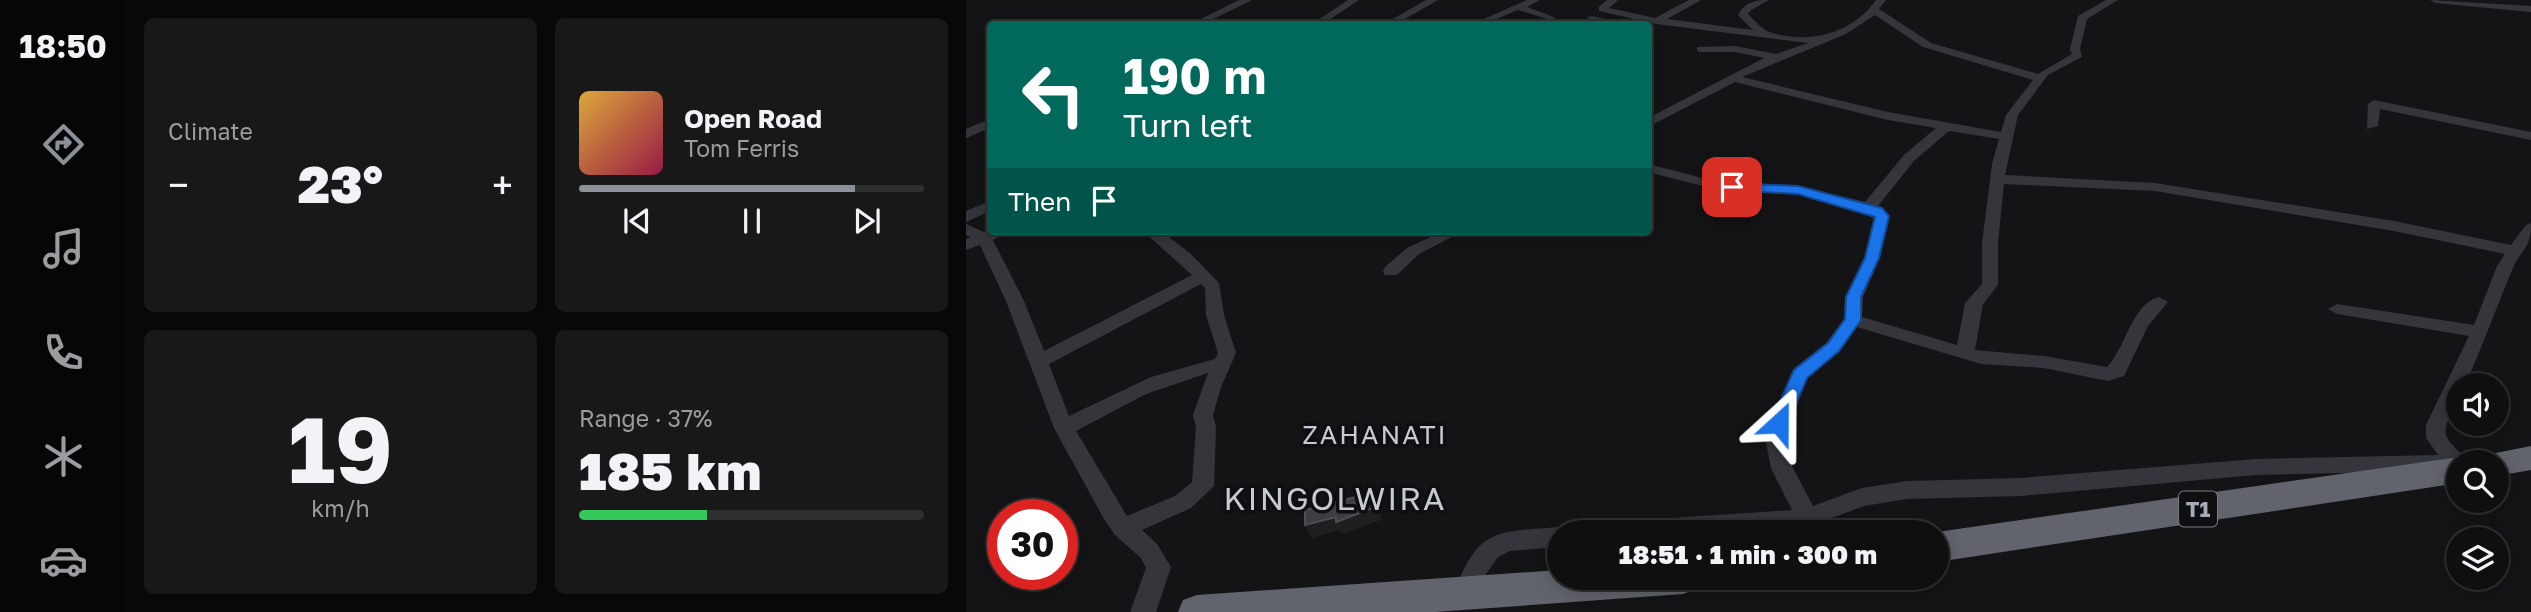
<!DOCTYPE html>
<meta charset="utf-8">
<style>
:root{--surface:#0f0f10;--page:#181819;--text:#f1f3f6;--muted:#9b9c9f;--line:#2f2f30;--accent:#8c9099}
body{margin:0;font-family:"Golos Text",sans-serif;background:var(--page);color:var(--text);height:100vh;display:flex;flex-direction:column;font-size:26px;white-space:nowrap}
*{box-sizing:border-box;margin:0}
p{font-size:23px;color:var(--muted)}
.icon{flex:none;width:38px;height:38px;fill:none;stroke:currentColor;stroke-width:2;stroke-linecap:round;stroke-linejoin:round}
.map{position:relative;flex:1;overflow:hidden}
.drawer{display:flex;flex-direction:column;gap:18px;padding:18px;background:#080809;width:840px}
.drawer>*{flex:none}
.banner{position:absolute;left:21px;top:21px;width:665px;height:214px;border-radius:7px;box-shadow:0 4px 18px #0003,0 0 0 2px var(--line);background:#00695c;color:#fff;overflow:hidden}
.buttons{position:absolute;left:1480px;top:373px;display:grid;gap:14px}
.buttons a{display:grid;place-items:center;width:63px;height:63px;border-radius:50%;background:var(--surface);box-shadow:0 4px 18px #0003,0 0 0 2px var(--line);font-size:35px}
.speed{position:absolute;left:21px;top:499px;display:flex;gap:14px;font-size:35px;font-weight:700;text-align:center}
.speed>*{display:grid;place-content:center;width:91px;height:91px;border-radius:50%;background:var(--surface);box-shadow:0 4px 18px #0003,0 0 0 2px var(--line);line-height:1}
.speed .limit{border:10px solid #d22;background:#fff;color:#111}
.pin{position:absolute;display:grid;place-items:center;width:60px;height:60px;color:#fff;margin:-30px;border-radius:14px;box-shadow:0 4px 10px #0006}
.me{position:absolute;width:77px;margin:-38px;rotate:24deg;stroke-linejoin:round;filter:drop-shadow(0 0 5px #0008)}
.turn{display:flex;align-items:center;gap:24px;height:147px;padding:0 21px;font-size:32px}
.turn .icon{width:91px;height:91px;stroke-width:2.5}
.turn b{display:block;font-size:49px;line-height:60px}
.then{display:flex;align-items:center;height:66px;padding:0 21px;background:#0003;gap:14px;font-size:26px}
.big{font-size:52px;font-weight:800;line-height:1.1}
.drawer .widget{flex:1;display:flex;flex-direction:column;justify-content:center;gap:10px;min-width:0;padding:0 24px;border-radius:10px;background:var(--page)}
.drawer .dial{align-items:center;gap:0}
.dial b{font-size:91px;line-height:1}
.song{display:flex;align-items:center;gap:21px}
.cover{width:84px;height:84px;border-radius:10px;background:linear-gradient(135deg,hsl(40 70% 55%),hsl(340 70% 35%))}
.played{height:7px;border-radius:4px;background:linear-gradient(90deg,var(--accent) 80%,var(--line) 80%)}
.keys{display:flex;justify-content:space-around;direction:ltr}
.heat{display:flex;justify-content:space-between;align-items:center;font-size:38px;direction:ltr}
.charge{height:10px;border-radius:5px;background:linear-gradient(90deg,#34c759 37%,var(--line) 0)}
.drawer .tiles{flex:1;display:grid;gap:18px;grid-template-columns:repeat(2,1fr)}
.trip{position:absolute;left:581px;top:520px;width:402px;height:70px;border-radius:35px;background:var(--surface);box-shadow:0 4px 18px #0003,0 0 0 2px var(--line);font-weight:800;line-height:70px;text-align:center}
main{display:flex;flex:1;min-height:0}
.tab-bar{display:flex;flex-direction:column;width:126px;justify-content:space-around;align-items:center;background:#060606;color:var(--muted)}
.tab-bar .icon{width:49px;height:49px}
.tab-bar .on{color:var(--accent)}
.tab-bar b{font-size:32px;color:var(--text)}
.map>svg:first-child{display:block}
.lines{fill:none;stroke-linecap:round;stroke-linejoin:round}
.minor{fill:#35363b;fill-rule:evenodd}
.highway{fill:#61646c;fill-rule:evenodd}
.shaded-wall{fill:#1f1f22}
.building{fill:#3c3e42;stroke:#4d4f54;stroke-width:2}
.route{fill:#1a73e8;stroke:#114b97;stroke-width:2}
.labels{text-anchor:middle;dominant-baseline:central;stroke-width:7;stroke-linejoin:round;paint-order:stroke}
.shield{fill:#0f0f11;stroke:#787d85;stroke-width:2}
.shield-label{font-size:21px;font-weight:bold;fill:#a5acb7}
.quarter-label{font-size:26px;letter-spacing:2px;fill:#c6cad3;stroke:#0f0f11}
.near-quarter-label{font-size:32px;letter-spacing:2px;fill:#c6cad3;stroke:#0f0f11}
</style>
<main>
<nav class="tab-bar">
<b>18:50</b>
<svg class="icon on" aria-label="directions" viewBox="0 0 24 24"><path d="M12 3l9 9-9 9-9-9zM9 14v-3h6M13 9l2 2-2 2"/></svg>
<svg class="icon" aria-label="music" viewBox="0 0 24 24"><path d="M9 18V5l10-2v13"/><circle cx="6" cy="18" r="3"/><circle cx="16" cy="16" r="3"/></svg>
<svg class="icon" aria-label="phone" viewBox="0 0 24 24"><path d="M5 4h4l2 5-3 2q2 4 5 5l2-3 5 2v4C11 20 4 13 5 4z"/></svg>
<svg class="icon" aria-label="climate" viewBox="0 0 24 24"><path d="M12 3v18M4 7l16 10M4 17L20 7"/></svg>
<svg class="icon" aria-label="car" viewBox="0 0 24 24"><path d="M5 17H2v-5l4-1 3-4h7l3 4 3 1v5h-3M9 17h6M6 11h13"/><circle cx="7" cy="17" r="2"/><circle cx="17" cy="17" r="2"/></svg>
</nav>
<section class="drawer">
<div class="tiles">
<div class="widget"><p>Climate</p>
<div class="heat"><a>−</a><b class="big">23°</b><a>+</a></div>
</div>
<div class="widget">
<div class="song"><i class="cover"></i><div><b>Open Road</b><p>Tom Ferris</p></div></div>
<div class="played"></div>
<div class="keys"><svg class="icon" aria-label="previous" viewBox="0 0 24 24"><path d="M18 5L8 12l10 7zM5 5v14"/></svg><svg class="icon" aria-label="pause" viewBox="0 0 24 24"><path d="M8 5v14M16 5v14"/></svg><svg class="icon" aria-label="next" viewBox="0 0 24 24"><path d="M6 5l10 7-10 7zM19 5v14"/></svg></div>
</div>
<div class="widget dial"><b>19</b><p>km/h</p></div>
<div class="widget"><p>Range · 37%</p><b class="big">185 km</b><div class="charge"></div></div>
</div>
</section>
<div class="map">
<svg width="1565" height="612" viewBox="0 0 1565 612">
<rect width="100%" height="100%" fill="#141416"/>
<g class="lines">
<g class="minor">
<path d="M273,0H286L237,24H225Z"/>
<path d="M382,0H393L357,24H346Z"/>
<path d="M460,0H472L430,24H418Z"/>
<path d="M561,0H574L561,7L588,17V21L552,10L518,24H506Z"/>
<path d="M641,0H652L643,8L689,18L723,0H735L701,19L787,30L772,15C779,2 789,0 803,0L785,10L782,14C788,20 796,29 803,32C842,45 886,34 910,0H920L913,9L965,43L1072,74L1106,54L1104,49L1112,16L1140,0H1152L1121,19L1114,49L1116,57L1082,75L1052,115L1039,175L1189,183L1428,221L1545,245L1560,225L1565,223C1565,251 1554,249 1546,270C1530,309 1516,347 1499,385H1493C1493,401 1477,423 1480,435C1483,444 1497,454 1502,462H1493V473L1482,467L1473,471L1290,475L1055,496L941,499L898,506L842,527L778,532H634L638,525L646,522L826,510L805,468L799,437L827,369L860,343L878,319L879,297L898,258L908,216L906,213L832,194L756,191L682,172V164L756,183L832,186L899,202L938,155L970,128L922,120L769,82L682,127V118L798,58L769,52H735L731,51V47L769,46L810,54L842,43L690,24L633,11V7ZM909,15L957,47L1067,80L1040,115L1035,132L922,112L776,77L880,34ZM983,131L1033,139L1026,164L1016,243V284L999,303L991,345L896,317L897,297L914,258L924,216L912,206L948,161ZM1038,184L1189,191L1428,231L1539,254L1531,266L1508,325L1371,304L1362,309L1371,314L1503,336L1460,425V438L1472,455L1290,459L1055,478L941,481L896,488L847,506L827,468L819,437L842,377L874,351L891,327L1015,364L1078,368L1142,381L1158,376L1182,326L1202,302L1193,297C1165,304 1159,350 1141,367L1078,356L1009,350L1017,304L1032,285V243Z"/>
<path d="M1464,0L1565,6V12L1469,3Z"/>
<path d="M626,16L653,22L654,24L622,21V17Z"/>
<path d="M1408,100L1565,132V140L1414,109L1412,126L1401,129L1402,104Z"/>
<path d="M24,119V128L0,138V129Z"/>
<path d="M24,201V211L0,222V211Z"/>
<path d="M0,224L18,232L24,229L42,231L27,240L58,301L78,351L226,275L177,231H195L224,253L253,283L258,315L270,353L255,387L247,415L250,427L248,486L225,508L176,530L191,544L205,567L190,612H164L180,568L175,558L149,535L138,519L88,428L40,301L14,245L0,250V239L5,237L0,235ZM235,284L239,288L240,315L252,353L249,359L185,377L103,416L83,364ZM242,373L227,415L230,427L226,482L209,496L161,516L110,431L180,394Z"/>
<path d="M477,231H497L453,254L431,275H419L417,271L419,267L441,248Z"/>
<path d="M593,527L602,532H593V547L544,551L532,557L520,574L510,601L501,604L492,601L488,593C512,528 530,532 593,527Z"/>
</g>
<g class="highway">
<path d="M1565,446V470L1531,476V462H1516L1520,455Z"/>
<path d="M1493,457L1505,462H1493V483L971,562V532Z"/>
<path d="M593,570V578H735L730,589L717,594L469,612H212L217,600L231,595Z"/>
</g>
</g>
<path class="shaded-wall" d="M409,492L414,505L415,520L376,534L374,530L345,538L339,525Z"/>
<path class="building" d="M409,492V507L370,522V517L339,525V510Z"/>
<path class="route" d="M766,183L832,186L916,208L923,216L913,258L895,297V320L873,351L841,378L822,423L813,430L804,423L828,370L862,343L879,319L880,297L899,258L909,217L832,194L762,190L760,187Z"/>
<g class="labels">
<rect class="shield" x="1213" y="491.5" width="38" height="35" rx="5"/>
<g class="shield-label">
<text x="1232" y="509">T1</text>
</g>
<g class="quarter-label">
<text x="409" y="434">ZAHANATI</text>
</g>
<g class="near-quarter-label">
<text x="369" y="498">KINGOLWIRA</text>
</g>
</g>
</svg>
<div class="buttons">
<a><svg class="icon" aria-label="sound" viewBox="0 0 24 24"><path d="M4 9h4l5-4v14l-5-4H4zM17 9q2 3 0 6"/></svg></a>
<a><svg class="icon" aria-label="search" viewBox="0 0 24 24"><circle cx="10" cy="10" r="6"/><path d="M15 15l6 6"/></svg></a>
<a><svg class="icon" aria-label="layers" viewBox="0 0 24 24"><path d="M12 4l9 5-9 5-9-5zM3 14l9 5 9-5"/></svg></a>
</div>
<div class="speed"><div class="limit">30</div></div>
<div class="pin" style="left:766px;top:187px;background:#d93025"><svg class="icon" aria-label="arrive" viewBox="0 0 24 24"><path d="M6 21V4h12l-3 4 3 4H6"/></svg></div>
<svg class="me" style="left:813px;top:423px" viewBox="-20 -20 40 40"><path d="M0-17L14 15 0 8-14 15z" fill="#1a73e8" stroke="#fff" stroke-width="4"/></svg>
<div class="trip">18:51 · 1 min · 300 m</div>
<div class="banner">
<div class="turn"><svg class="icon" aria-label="left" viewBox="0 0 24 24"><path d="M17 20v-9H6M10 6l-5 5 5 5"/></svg><div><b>190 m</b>Turn left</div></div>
<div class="then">Then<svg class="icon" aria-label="arrive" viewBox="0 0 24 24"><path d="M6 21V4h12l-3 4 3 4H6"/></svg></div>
</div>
</div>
</main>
